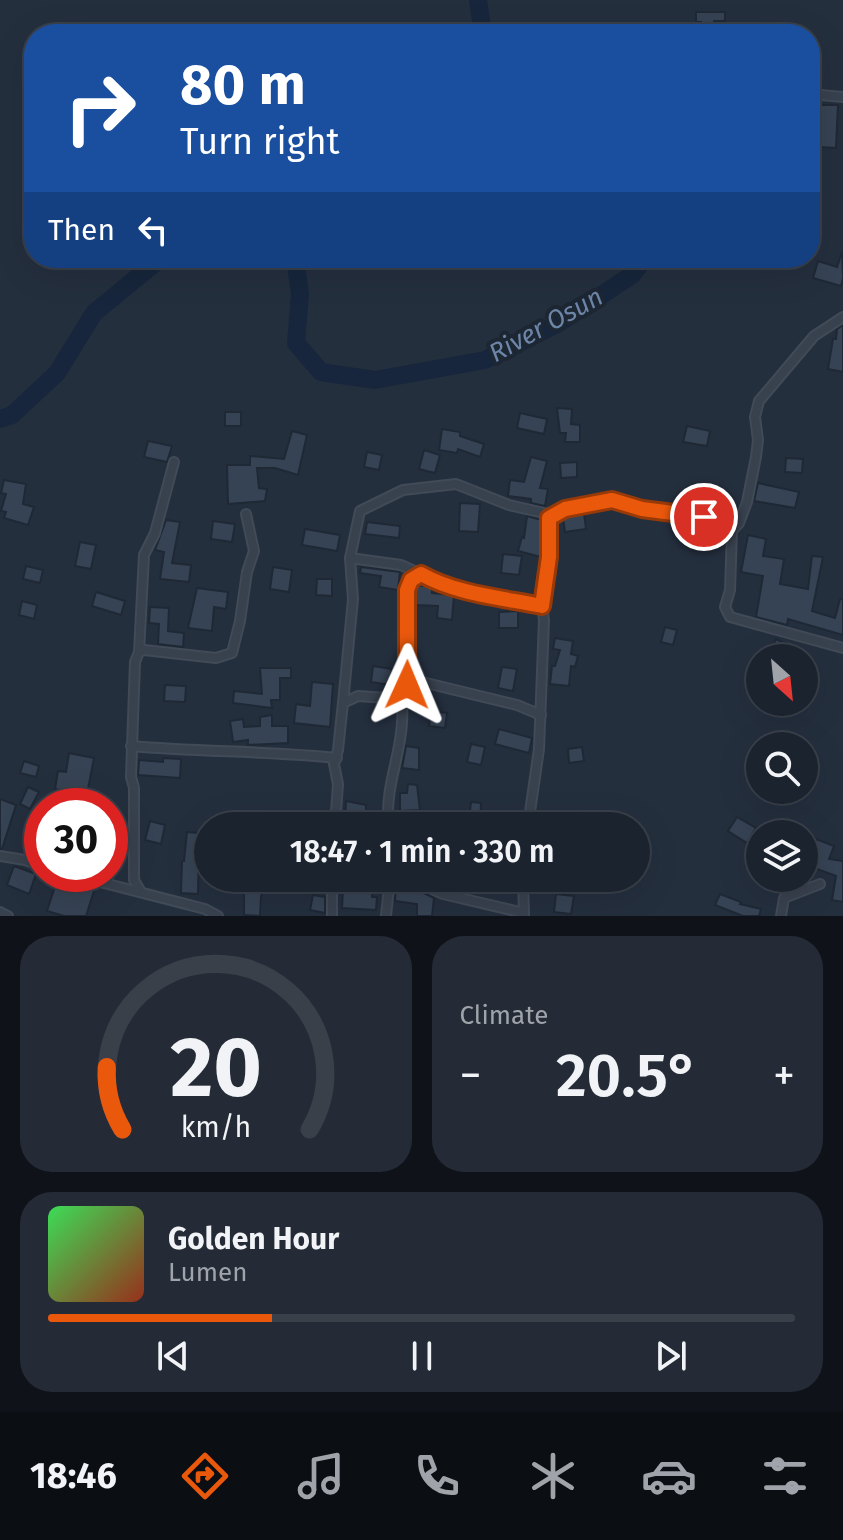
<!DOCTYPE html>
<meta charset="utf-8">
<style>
:root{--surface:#1b232e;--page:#242b36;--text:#f1f3f6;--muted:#a0a4aa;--line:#39404a;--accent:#ea580c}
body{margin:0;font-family:"Fira Sans",sans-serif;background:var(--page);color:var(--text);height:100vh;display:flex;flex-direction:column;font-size:30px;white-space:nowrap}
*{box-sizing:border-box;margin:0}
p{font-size:26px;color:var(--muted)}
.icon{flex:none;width:44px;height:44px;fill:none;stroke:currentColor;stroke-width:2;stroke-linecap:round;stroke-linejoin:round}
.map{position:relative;height:916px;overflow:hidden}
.drawer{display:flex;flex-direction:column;gap:20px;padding:20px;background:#0f1319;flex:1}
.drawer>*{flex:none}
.banner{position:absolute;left:24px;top:24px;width:796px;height:244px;border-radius:32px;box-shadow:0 8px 32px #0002,0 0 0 2px var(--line);background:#1a4fa0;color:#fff;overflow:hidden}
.needle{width:52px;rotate:153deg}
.buttons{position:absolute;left:746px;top:644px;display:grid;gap:16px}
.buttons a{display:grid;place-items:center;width:72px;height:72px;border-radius:50%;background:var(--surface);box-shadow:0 8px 32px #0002,0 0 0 2px var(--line);font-size:40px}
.speed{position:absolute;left:24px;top:788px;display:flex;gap:16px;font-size:40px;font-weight:700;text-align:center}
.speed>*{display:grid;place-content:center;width:104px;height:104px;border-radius:50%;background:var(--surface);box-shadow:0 8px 32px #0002,0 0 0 2px var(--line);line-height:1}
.speed .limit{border:12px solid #d22;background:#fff;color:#111}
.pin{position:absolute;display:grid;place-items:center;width:68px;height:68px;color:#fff;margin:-34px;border:4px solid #fff;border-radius:50%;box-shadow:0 2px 8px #0007}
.me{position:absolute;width:88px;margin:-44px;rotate:1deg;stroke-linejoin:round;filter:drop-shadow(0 0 6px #0008)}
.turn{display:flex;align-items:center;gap:28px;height:168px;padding:0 24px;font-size:36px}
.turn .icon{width:104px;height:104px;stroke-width:2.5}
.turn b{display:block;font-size:56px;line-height:68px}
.then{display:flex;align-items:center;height:76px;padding:0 24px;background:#0003;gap:16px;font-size:30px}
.big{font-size:60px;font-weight:600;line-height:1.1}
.drawer .tile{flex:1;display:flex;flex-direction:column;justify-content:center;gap:12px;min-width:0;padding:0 28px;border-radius:32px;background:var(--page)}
.drawer .dial{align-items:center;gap:0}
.dial svg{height:208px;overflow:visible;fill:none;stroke:var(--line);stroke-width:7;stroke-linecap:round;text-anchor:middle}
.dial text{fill:var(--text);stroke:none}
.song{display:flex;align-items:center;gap:24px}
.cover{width:96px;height:96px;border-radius:12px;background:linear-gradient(135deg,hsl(130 70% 55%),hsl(10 70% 35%))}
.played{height:8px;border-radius:4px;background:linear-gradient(90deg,var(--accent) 30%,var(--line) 30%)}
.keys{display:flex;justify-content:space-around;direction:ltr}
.heat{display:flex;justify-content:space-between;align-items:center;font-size:44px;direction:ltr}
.drawer .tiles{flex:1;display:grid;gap:20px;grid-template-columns:1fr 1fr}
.tile:last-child{grid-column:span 2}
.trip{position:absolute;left:194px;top:812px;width:456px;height:80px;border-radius:40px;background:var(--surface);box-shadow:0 8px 32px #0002,0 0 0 2px var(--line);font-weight:600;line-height:80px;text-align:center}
.dock{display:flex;height:128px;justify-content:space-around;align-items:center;background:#0b0e12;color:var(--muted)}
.dock .icon{width:56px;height:56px}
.dock .on{color:var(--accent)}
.dock b{font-size:36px;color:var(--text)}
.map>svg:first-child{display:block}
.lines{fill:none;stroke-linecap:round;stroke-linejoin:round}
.river{stroke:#17263c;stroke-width:18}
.building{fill:#364354;stroke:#1f2835;stroke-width:2}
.street-casing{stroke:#414a57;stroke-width:12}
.street{stroke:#38414e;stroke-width:8}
.route-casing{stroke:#983908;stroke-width:20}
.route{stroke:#ea580c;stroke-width:14}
.labels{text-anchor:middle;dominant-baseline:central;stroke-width:8;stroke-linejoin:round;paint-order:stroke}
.water-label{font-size:26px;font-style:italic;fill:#6d86a8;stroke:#1d2633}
</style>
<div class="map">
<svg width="843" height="916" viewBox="0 0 843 916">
<rect width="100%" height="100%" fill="#242f3e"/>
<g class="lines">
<g class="river">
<path d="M478,0L483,34"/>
<path d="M295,258L300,294L296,343L321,372L375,380L485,360L559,323L632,275L645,258"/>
<path d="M0,419L12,415L57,373L94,313L161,258"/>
</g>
</g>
<g class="building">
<path d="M696,12H725V21H714V34H700L701,22H696Z"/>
<path d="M646,24L682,28V34H645Z"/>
<path d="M820,105H838L836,148L819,147V128L810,126V110L820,112Z"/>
<path d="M842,252L843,278L841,286L813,278L818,261L837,267Z"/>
<path d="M843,325V372L828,369L833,339H836L837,329Z"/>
<path d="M557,408L572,409L571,424L580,425V442H565L566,433H560Z"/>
<rect x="225" y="412" width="16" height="14"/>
<path d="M520,413L547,419L544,434L517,428Z"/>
<path d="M687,426L710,431L707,446L683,442Z"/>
<path d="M442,429L460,432V436L484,444L480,457L458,449L457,453L439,450Z"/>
<path d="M292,431L307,435L298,475L275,468H257L259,488L267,489L265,501L228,504L227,465H250V456L284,459Z"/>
<path d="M148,441L172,446L167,462L144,457Z"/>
<path d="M424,450L440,455L435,473L419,469Z"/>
<path d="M367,452L382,455L379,470L364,467Z"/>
<path d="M531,457L547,461L540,488L548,489L545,506L531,503V499L508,496L510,480L524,482Z"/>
<path d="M786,458L803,459L802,473L785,472Z"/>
<path d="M577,462V477L561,478L560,463Z"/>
<path d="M4,480L26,484L23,504L34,507L28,525L4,518L6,512L1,511L6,494L1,493Z"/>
<path d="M758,483L799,492L795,508L754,501Z"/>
<path d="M460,503L480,504L478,532L459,531Z"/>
<path d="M584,513L586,529L565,532L563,518Z"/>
<path d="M527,516L542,520L541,557L518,551L522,537L524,538Z"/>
<path d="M166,520L180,522L172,563L191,565L189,582L160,579L164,552L155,550Z"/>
<path d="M213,521L235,524L232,542L211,539Z"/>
<path d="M367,522L400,526L399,538L365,534Z"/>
<path d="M305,529L340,535L337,551L302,545Z"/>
<path d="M748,535L766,539L763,556L784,559L780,584L808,589L812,556L823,557L812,611L835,618L840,599H843V635L788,619L787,625L756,617L763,576L741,572Z"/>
<path d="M80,542L96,545L91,569L75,566Z"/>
<path d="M503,554L522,556L519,575L501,573Z"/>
<path d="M26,566L43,570L40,583L23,579Z"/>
<path d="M273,567L292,570L289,592L270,589Z"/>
<path d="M361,567L400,572L398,590L379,587L381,576L360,573Z"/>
<path d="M317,579H332V596L316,595Z"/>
<path d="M416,585L432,587V593L454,595L452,620L437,618L438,606L415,605Z"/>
<path d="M197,588L228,592L226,609L214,607L212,631L188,628Z"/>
<path d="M96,592L125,601L121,615L92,606Z"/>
<path d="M22,601L37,605L34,619L19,615Z"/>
<path d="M150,607L169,608L168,631L184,633L183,647L158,644L159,624L149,623Z"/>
<path d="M518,611V628H499V612Z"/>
<path d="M665,627L677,630L673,645L661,642Z"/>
<path d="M555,638L573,641L571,654L578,656L575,667L571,666L569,686L550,684L552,666H555L560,650L553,649Z"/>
<path d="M776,639L787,645L781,658H767Z"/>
<path d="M373,666L392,669L390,685L371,682Z"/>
<path d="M502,667L517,669L513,691L498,688Z"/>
<path d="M260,668H291V678H280V700H271L272,708L233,703L234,691L262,694Z"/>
<path d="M312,682L333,684L330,727L294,723L296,704L310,706Z"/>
<path d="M165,685L186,686L185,702L164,701Z"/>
<path d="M431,711L447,713L445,728L429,726Z"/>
<path d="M272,715V726H288V743L248,745V740L233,742L230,721L243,719L244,727L260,726V717Z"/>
<path d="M499,729L532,738L529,753L495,744Z"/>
<path d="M471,744L485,747L481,765L467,762Z"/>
<path d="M406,746L419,748V770L402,768Z"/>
<path d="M582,747L584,761L569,763L568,749Z"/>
<path d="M69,753L94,758L87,794L55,789L58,771L66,772Z"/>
<path d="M163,758L181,759L180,778L138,775L139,760L163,762Z"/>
<path d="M24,761L39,766L36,777L20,773Z"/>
<path d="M408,784L417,785L420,810L400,811V793H407Z"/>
<path d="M28,787L39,792L30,809L20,804Z"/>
<path d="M0,799L16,805L2,849H0Z"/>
<path d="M346,801L366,805V816L360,815V820H345Z"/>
<path d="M471,802L481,803L480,826H440L442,815L469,820Z"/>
<path d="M737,817L756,828L747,843L728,831Z"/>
<path d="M150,821L165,825L161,844L145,840Z"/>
<path d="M187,832L208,834V851L199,850L198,894L181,893L182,861H184Z"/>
<path d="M816,839L834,846L829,859L843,861V902L832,900L836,876L806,865Z"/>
<path d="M14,866L36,874L29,894L7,885Z"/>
<path d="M58,877L95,888L86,916H64L47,911Z"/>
<path d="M244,878L265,882L261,897L260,916L244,915Z"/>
<path d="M396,883L405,884L434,898L432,916H417V904L395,901Z"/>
<path d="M343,889L372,891V897H377L376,910L342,908Z"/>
<path d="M556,894L574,896L571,914L554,912Z"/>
<path d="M720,894L741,902L740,904L761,909L759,916H743L715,905Z"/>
<path d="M313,895L325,897V913L310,910Z"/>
</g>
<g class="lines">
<defs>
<g id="street">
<path d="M810,94L843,97"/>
<path d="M843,317L814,336L759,401L755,417L758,440L756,457L747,502L739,523L732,531L730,590L725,607L730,617L843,648"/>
<path d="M350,558L401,565L421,574"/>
<path d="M139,652L144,555L155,533L174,462"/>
<path d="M407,685V590L411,580L421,574C456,594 503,598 542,606"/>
<path d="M343,703L353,599L350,558L360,511L403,490L456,484L509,505L553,515"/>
<path d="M131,746C200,752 268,751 337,758"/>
<path d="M335,826L338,784L334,764L338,750L343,703L358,696L401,699"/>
<path d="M389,826C384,791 400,758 402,723C403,708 401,699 407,685L418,681L517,705L541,715"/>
<path d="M528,826L539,749L544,620L542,606L549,557V518L557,512L612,500L642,509L739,523"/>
<path d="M0,856L25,860L42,866"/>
<path d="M69,874L205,909L218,916"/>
<path d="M408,878L443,894L524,913"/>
<path d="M523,878L524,915"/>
<path d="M141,892L134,880V788L131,777L135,662L139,652L144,650L216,658L232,653L240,621L247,572L254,551L246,514"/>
<path d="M0,912L8,916"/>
<path d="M332,916V878"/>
<path d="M386,916L390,878"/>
<path d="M781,916L784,898L820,884"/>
</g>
</defs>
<use href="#street" class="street-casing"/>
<use href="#street" class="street"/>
</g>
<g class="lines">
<defs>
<path id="route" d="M407,685V590L411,580L421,574C456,594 503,598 542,606L549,557V518L565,509L612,500L642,509L704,517"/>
</defs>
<use href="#route" class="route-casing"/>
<use href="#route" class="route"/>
</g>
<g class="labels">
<g class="water-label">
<text transform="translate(546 325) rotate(-29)">River Osun</text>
</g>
</g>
</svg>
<div class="buttons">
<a><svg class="needle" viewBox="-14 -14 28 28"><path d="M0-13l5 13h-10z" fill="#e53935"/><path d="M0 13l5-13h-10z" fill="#a0a4aa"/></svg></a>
<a><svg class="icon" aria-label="search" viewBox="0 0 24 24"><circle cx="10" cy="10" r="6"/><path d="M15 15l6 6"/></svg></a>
<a><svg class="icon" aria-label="layers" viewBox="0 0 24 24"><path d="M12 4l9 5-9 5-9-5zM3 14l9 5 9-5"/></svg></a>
</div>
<div class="speed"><div class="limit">30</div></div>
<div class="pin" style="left:704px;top:517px;background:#d93025"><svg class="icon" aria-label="arrive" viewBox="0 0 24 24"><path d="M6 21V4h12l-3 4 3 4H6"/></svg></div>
<svg class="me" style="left:407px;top:685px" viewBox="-20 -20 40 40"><path d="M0-17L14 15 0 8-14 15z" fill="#ea580c" stroke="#fff" stroke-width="4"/></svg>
<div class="trip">18:47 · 1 min · 330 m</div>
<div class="banner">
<div class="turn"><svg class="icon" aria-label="right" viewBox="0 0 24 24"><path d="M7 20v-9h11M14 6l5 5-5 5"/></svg><div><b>80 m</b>Turn right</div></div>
<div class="then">Then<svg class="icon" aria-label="left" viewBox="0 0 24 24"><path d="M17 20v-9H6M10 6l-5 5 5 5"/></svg></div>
</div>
</div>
<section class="drawer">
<div class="tiles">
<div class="tile dial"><svg viewBox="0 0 100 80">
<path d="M14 69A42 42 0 1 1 86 69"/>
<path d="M14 69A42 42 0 0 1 8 45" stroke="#ea580c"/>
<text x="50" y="56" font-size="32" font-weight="700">20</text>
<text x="50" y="72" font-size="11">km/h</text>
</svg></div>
<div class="tile"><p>Climate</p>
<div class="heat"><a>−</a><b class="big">20.5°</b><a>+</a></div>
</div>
<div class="tile">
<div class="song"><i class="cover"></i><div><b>Golden Hour</b><p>Lumen</p></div></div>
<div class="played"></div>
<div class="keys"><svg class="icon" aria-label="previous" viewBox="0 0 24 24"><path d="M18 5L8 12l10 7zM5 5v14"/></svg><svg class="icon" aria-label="pause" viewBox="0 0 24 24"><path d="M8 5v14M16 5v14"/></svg><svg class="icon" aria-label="next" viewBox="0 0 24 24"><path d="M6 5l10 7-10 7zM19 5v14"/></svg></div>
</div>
</div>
</section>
<nav class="dock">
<b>18:46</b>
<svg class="icon on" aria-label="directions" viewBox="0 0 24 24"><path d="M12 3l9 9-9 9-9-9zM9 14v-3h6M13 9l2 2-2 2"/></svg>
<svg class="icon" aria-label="music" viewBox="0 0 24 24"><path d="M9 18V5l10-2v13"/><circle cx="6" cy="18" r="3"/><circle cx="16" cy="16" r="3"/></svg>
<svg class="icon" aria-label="phone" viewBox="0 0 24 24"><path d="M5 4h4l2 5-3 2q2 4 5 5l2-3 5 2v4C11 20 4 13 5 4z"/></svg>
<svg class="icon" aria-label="climate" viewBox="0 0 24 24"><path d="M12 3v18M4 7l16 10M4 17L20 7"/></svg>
<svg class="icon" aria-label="car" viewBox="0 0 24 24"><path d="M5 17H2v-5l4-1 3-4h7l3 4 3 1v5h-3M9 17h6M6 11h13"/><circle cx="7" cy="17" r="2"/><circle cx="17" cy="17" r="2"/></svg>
<svg class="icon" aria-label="filters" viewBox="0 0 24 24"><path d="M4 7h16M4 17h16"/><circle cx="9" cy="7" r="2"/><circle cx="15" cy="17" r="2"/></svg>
</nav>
